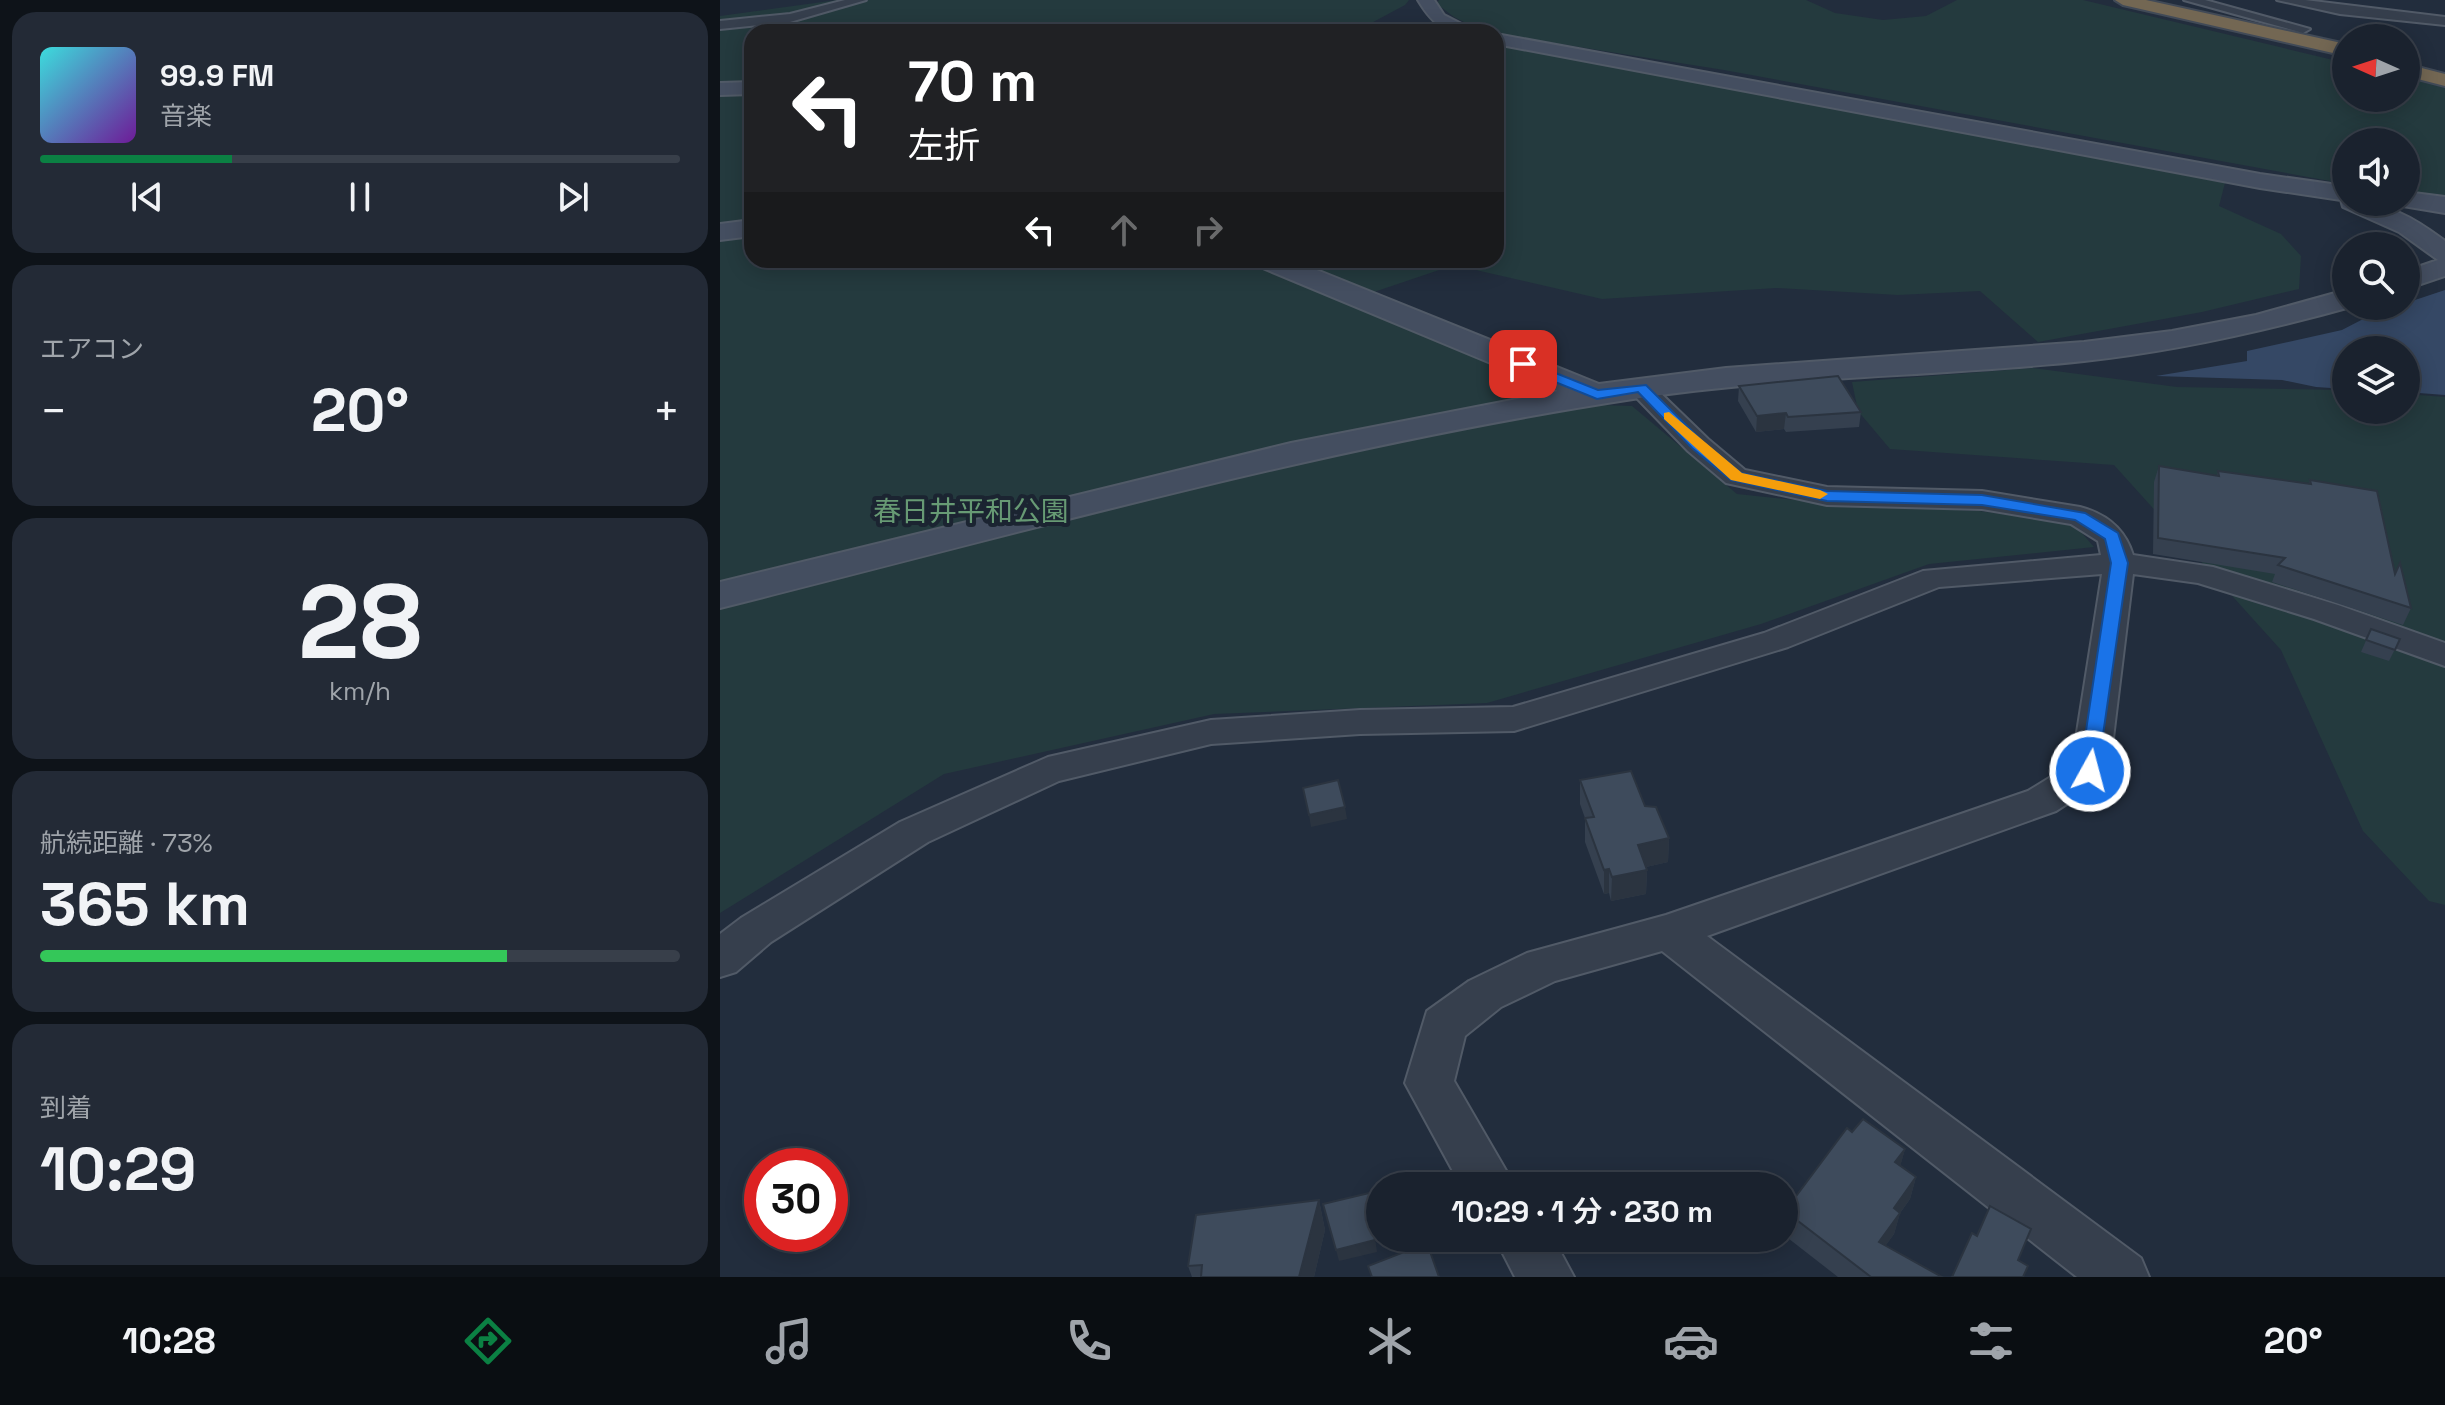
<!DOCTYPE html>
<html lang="ja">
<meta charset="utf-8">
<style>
:root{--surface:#1a222e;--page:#232a36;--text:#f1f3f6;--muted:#9fa4aa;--line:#383f4a;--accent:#0b8043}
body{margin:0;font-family:"Space Grotesk","Noto Sans JP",sans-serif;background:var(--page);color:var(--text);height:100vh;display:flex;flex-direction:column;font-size:30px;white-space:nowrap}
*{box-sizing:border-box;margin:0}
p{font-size:26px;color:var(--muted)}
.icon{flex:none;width:44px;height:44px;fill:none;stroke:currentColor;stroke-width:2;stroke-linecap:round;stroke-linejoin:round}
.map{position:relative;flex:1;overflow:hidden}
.side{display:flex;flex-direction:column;gap:12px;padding:12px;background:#0e1319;width:720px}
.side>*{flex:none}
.guide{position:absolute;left:24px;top:24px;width:760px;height:244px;border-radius:24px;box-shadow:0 4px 20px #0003,0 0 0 2px var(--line);background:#202124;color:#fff;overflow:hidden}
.needle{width:52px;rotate:273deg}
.buttons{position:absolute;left:1612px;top:24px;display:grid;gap:16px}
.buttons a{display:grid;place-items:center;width:88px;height:88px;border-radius:50%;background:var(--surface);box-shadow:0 4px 20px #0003,0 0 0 2px var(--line);font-size:40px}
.speed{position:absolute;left:24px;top:1148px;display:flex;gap:16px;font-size:40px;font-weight:700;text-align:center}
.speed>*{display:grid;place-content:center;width:104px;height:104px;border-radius:50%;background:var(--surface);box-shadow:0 4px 20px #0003,0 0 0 2px var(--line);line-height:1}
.speed .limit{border:12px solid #d22;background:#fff;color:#111}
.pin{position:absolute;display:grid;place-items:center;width:68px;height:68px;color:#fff;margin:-34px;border-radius:16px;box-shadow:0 4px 12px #0006}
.me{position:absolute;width:88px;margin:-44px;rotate:7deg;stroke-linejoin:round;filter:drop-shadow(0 0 6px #0008)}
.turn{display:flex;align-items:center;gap:28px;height:168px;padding:0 32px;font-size:36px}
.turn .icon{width:104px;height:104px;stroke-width:2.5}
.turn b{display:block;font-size:56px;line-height:68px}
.lanes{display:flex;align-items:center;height:76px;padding:0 32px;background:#0003;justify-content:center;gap:40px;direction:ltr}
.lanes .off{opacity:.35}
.big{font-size:60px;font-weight:600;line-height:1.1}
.side .widget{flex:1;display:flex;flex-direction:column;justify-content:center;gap:12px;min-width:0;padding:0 28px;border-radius:24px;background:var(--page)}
.side .dial{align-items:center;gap:0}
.dial b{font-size:104px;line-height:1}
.song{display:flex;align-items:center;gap:24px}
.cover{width:96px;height:96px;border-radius:12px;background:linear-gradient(135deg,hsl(180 70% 55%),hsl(280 70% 35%))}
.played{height:8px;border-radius:4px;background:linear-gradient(90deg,var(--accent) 30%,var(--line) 30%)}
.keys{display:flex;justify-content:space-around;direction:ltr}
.heat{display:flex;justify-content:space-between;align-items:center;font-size:44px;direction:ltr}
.charge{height:12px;border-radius:6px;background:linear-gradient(90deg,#34c759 73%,var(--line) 0)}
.trip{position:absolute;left:646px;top:1172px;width:432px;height:80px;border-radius:40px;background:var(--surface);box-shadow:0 4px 20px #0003,0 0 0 2px var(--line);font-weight:600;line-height:80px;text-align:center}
.tab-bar{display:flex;height:128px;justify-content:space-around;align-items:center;background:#0a0e12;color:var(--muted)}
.tab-bar .icon{width:56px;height:56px}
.tab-bar .active{color:var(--accent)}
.tab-bar b{font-size:36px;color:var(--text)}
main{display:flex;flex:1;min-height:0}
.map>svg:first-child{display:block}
.green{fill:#243a3e}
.water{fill:#354865}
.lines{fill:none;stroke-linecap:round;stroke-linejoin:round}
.street-casing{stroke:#515a67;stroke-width:4}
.secondary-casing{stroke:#515a67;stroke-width:4}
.highway-casing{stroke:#414a57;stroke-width:4}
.street{fill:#363f4d;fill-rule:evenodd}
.secondary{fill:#444e60;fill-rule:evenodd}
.highway{fill:#736753;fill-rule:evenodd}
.wall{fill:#35404f}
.shaded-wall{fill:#2b3440}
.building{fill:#3e4b5c;stroke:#2b3440;stroke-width:2}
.route{fill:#1a73e8;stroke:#114b97;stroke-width:2}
.slow{fill:#f59e0b}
.labels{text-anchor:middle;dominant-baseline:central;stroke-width:8;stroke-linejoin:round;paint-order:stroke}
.park-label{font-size:28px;fill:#679a74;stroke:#1b2431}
</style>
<main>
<section class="side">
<div class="widget">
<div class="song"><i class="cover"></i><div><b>99.9 FM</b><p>音楽</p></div></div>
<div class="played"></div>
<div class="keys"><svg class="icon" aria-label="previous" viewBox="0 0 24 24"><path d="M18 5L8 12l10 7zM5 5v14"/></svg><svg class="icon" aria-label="pause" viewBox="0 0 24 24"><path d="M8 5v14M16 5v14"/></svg><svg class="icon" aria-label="next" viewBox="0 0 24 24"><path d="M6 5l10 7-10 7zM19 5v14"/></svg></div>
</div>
<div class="widget"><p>エアコン</p>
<div class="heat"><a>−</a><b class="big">20°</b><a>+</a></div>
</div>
<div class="widget dial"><b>28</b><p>km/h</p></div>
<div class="widget"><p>航続距離 · 73%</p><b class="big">365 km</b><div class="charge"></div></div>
<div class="widget"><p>到着</p><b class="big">10:29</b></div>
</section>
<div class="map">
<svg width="1725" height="1277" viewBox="0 0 1725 1277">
<rect width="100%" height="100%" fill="#222d3d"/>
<g class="green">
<path d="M117,0H689L685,5L642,28L594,32H32V83H0V16Z"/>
<path d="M719,0H1086L1115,13L1163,20L1206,16L1237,0H1363L1626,63V98H1686V78L1725,88V198L1686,192V142H1626V184L1004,70L764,32L734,17L717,4Z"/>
<path d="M776,43L1505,183L1499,206L1561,234L1581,256L1579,289L1482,312L1318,342L1260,291L1178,295L1056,288L882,299L734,265L651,293L566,260H776Z"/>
<path d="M0,91H32V260H520L878,405L912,406L1017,494L1123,505L1259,511L1354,524L1374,547L1209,564L1041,624L767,703L494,714L224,774L0,913Z"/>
<path d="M1313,368L1457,387L1626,390V410H1686V394L1725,397V905L1709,901L1643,831L1561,650L1394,465L1170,449L1138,411L1132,382Z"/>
</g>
<path class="water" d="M1725,290V395L1686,392V350H1626V389L1596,387L1562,380L1436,376L1527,361V351L1622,330L1647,317L1686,306V303Z"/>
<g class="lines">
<defs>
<g id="street">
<path d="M125,0H146L70,22L0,29V21L70,14Z"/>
<path d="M1464,0H1485L1590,29L1583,33Z"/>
<path d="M1557,0H1585L1725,17V25L1620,14Z"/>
<path d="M921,380L930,383L988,439L1025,470L1107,487L1262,491L1360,507C1387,514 1405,529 1413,555L1493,567L1618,605L1725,643V666L1594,619L1478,583L1413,574L1389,771L1384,780L1336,811L987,936L1421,1258L1429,1277H1357L942,951L835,981L781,1007L745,1036L734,1081L795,1186H741L685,1083L707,1011L749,981L807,953L946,915L1308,791L1352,764L1382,574L1219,587L1068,647L794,731L640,734L491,744L339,781L208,842L51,942L16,972L0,977V934L21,918L180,822L328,757L491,720L640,710L793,707L1044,633L1203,571L1381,555L1378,541L1351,524L1262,509L1107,505L1006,483L968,451L912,393L908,388L912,383Z"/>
<path d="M775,1238H833L854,1277H795Z"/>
</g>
<g id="secondary">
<path d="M698,0H714L724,15L757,32C724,32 715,28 698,0Z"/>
<path d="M631,27H708L717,32H622Z"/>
<path d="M776,34L1540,174L1626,186V202C1667,202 1693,217 1725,241V276L1686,289V271L1718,260L1679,232L1623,207L1621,200L1540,188L776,44Z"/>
<path d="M32,82V94L0,95V83Z"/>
<path d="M1686,192L1725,197V213L1677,205L1675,202H1686Z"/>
<path d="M32,220V236L0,240V224Z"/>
<path d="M534,260H572L879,384L1006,368L1364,342L1452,331L1536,315L1626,290V306H1634C1545,331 1456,351 1364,361C1214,377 1062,376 913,399C604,446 303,532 0,608V582L571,443L838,391L538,266Z"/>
</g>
<g id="highway">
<path d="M1395,0H1426L1626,44V56L1403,5Z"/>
<path d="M1686,64L1725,74V86L1686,76Z"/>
</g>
</defs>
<use href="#street" class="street-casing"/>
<use href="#secondary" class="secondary-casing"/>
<use href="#highway" class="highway-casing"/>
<use href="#street" class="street"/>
<use href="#secondary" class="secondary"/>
<use href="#highway" class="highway"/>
</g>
<g class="wall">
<path d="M1019,386L1141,412L1139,427L1066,432L1064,429L1036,432L1018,401Z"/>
<path d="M1439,466L1497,476L1498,471L1589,484L1590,480L1675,573L1691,608L1683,625L1552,582L1555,574L1433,554L1434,482Z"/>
<path d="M1651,629L1680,639L1669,661L1641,652Z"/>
<path d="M860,780L925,806L949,838L948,862L926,867L927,870L926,894L891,901L889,893L884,894L865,842V818L860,804Z"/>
<path d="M1132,1132L1185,1149L1180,1166L1196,1177L1190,1199L1180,1213L1174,1234L1165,1246L1222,1277H1118L1064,1235L1065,1211Z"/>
<path d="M599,1200L605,1230L594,1277H472L468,1266Z"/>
</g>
<g class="shaded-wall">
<path d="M1066,413L1064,429L1036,432L1037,416Z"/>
<path d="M625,807L627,819L591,827L589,815Z"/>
<path d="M949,838L948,862L917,869L918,845Z"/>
<path d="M889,869V893L884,894V870Z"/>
<path d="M927,870L926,894L891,901L892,877Z"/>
<path d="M1185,1149L1179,1171L1175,1162Z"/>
<path d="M1196,1177L1190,1199L1180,1213L1174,1234L1153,1263L1159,1242L1174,1208Z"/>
<path d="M649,1193L657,1252L619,1261L616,1250Z"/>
<path d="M599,1200L605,1230L594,1277H579Z"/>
</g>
<g class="building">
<path d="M1118,376L1141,412L1068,417L1066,413L1037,416L1019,386Z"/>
<path d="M1439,466L1499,476L1498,471L1591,484L1590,480L1657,491L1675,574L1680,563L1691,608L1558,565L1565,558L1438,538Z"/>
<path d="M1651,629L1680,639L1675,650L1646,640Z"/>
<path d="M911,771L925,806L936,807L949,838L918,845L927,870L892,877L889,869L884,870L865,818L874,817L860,780Z"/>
<path d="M618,780L625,807L589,815L583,788Z"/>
<path d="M1143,1119L1185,1149L1175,1162L1196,1177L1174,1208L1180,1213L1159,1242L1222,1277H1151L1065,1211L1127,1128L1132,1132Z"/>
<path d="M649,1193L655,1240L616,1250L603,1204Z"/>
<path d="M599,1200L579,1277H481L482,1265L468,1266L476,1215Z"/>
<path d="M1270,1206L1311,1229L1298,1260L1308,1266L1303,1277H1232L1252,1233L1257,1236Z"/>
<path d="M707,1243L719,1277H652L648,1266Z"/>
</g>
<path class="route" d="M798,362H808L878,390L926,385L983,442L1021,473L1107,491L1262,495L1365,513L1398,533L1408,563L1377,776H1363L1360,771L1391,563L1385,539L1355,520L1262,505L1107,501L1011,480L972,448L918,392L877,399L798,367Z"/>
<path class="slow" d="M949,412L1022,473L1100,490L1108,494L1100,499L1011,480L944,419V413Z"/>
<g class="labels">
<g class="park-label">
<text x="251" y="511">春日井平和公園</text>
</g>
</g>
</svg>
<div class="buttons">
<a><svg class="needle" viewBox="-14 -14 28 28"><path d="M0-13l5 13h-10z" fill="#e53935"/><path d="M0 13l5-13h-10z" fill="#9fa4aa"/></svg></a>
<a><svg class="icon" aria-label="sound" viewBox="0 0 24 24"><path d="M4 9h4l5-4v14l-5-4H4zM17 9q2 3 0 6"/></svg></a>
<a><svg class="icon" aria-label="search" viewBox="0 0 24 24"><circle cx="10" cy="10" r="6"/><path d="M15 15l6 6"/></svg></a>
<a><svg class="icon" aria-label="layers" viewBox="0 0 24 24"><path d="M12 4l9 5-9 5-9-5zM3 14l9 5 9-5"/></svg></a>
</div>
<div class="speed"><div class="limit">30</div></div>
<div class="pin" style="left:803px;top:364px;background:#d93025"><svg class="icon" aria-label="arrive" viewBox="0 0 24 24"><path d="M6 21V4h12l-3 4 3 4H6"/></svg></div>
<svg class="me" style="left:1370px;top:771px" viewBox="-20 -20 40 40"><circle r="17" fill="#1a73e8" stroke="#fff" stroke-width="3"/><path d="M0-11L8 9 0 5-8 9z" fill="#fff"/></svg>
<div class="trip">10:29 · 1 分 · 230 m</div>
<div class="guide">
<div class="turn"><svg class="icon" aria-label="left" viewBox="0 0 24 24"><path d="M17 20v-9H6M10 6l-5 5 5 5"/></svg><div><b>70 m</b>左折</div></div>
<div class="lanes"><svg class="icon" aria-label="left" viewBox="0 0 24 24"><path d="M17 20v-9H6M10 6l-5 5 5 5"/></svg><svg class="icon off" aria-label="ahead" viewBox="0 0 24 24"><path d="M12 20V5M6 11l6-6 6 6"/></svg><svg class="icon off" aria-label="right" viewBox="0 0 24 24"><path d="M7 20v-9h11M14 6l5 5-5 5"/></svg></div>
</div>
</div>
</main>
<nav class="tab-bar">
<b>10:28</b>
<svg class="icon active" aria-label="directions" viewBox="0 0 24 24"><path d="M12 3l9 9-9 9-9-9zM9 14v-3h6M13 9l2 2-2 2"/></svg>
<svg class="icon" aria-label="music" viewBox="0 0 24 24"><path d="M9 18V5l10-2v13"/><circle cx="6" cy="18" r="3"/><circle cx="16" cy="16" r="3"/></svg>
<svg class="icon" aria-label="phone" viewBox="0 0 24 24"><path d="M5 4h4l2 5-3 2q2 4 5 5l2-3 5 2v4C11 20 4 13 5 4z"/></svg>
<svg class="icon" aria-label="climate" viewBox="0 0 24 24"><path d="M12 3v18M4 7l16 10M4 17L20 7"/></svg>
<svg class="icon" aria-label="car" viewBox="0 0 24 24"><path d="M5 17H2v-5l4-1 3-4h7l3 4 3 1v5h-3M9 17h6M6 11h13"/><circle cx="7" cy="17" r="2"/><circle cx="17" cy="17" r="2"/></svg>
<svg class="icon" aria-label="filters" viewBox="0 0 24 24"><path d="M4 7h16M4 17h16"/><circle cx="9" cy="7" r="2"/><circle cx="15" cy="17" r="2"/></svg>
<b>20°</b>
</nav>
